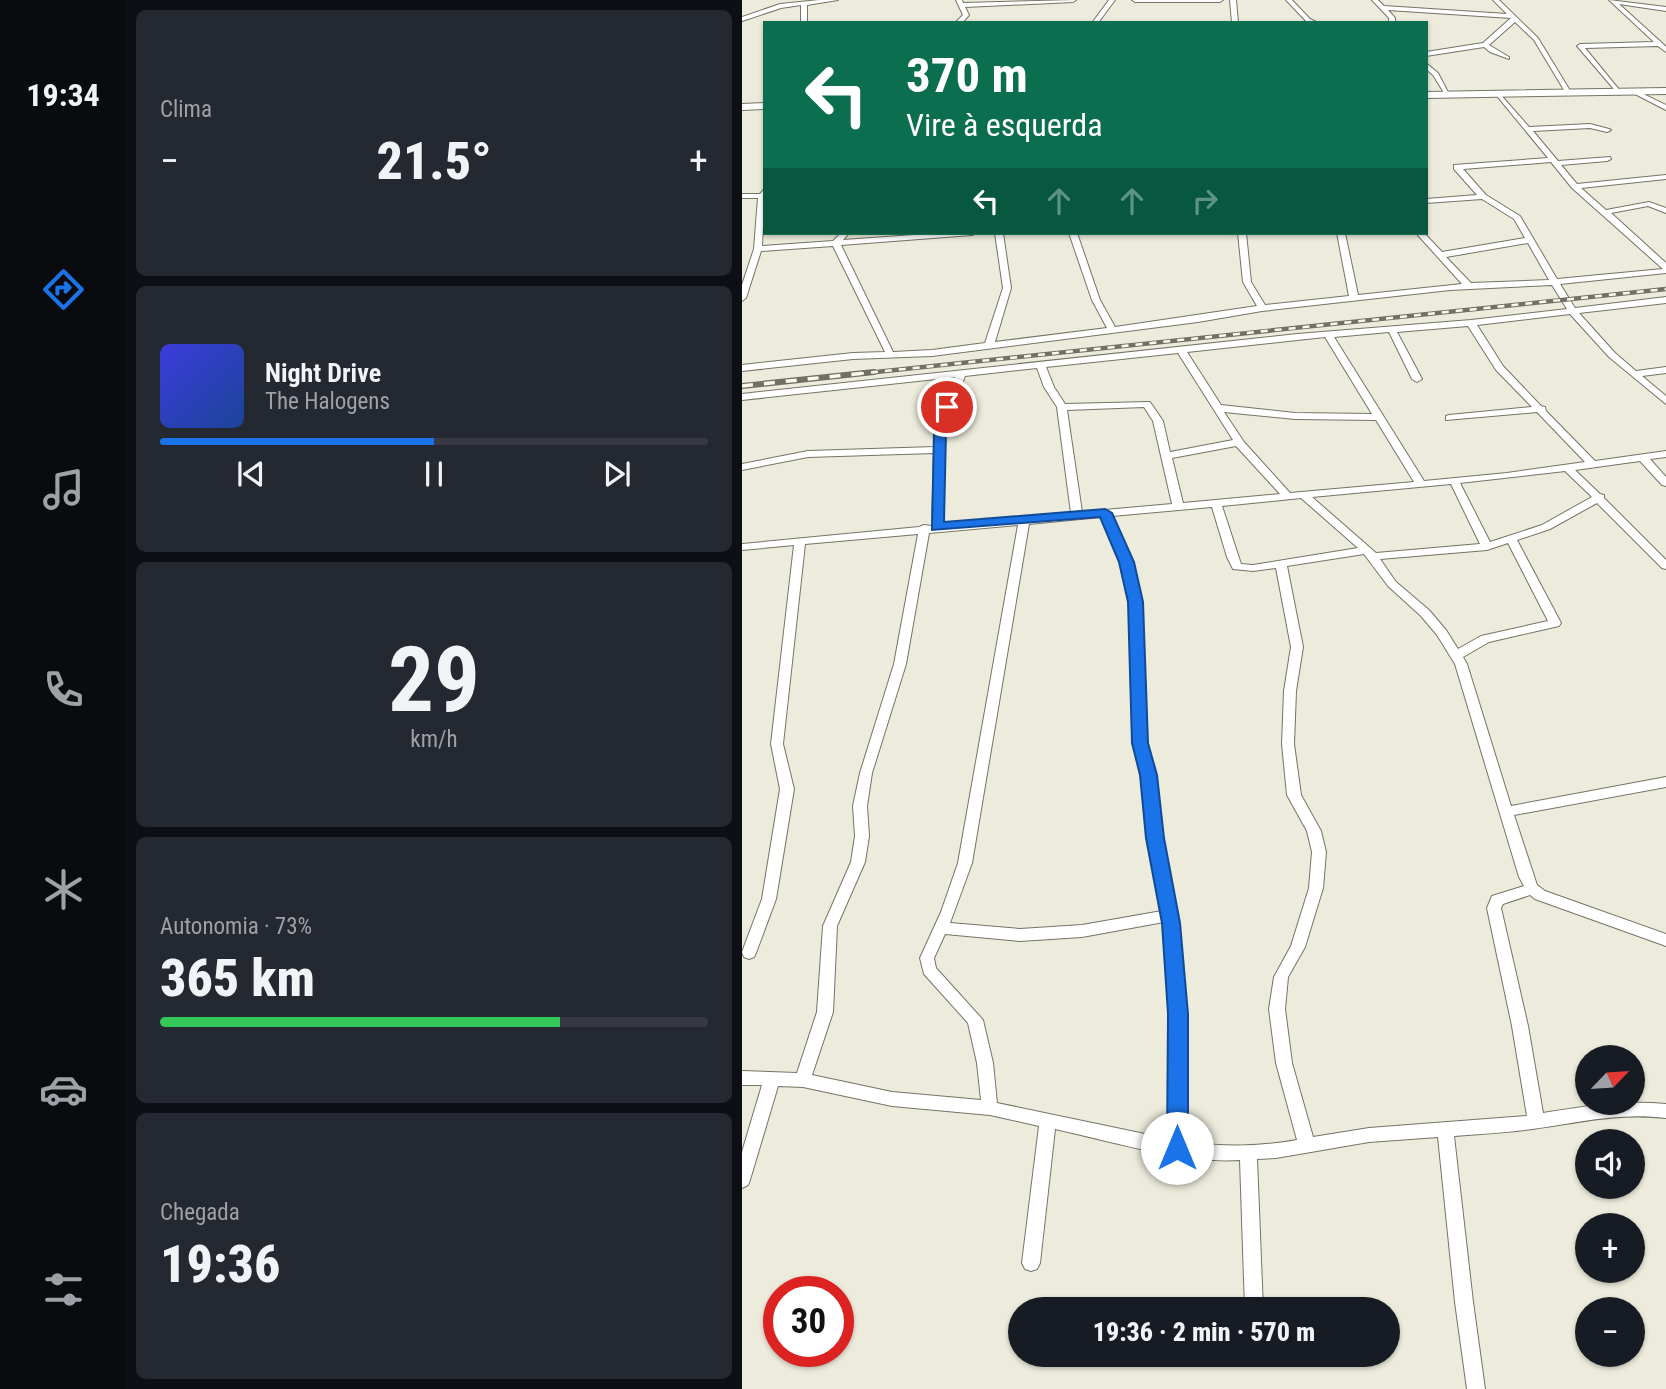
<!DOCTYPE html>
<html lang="pt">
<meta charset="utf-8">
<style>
:root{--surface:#171b24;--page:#242831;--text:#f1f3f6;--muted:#9ea1a6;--line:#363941;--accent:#1a73e8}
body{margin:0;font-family:"Roboto Condensed",sans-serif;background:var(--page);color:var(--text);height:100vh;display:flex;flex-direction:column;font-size:26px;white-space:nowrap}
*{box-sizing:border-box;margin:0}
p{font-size:23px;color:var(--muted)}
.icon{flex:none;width:38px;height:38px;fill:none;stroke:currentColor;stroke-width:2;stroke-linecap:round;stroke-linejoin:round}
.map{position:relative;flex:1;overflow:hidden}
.side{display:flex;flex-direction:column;gap:10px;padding:10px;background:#0d0f14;width:616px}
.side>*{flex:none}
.top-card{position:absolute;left:21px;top:21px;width:665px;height:214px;border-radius:0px;box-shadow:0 2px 5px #0004;background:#0b6e4f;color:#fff;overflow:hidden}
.needle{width:46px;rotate:65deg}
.tools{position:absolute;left:833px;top:1045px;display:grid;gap:14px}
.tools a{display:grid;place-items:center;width:70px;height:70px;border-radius:50%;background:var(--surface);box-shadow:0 2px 5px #0004;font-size:35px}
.speed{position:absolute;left:21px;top:1276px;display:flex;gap:14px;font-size:35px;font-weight:700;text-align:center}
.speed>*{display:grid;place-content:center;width:91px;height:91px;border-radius:50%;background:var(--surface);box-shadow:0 2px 5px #0004;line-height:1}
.speed .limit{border:10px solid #d22;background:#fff;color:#111}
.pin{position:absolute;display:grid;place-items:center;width:60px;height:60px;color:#fff;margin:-30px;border:4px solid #fff;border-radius:50%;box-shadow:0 2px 7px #0007}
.me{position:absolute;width:77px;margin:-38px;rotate:0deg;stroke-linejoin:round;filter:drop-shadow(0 0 5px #0008)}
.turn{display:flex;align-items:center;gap:24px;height:147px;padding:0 28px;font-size:32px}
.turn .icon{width:91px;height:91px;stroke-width:2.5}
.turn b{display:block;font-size:49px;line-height:60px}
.lanes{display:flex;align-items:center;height:66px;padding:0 28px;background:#0003;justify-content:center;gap:35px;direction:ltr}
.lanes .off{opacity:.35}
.big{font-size:52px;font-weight:800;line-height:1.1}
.side .tile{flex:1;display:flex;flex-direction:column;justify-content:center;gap:10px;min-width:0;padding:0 24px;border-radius:10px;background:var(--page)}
.side .dial{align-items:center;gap:0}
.dial b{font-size:91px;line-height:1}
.song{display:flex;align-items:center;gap:21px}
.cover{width:84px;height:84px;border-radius:10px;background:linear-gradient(135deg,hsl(240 70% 55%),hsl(220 70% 35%))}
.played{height:7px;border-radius:4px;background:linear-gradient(90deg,var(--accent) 50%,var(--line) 50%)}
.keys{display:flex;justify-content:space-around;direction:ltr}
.heat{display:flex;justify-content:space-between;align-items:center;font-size:38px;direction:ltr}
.charge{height:10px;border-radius:5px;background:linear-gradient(90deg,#34c759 73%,var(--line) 0)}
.trip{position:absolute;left:266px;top:1297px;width:392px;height:70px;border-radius:35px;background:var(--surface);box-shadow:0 2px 5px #0004;font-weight:800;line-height:70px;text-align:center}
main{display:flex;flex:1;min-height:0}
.dock{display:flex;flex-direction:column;width:126px;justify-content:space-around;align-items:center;background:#090b0e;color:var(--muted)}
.dock .icon{width:49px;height:49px}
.dock .selected{color:var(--accent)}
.dock b{font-size:32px;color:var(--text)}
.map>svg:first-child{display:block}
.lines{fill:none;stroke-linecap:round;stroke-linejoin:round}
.minor-casing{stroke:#747365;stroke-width:2}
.tertiary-casing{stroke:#747365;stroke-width:2}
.minor{fill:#fff;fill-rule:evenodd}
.tertiary{fill:#fff;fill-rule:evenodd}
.rail-far1-casing{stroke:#717066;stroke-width:4.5}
.rail-casing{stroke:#717066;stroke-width:6}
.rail-far1{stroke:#fafae9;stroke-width:2.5;stroke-dasharray:7;stroke-linecap:butt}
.rail{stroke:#fafae9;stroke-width:3.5;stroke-dasharray:11;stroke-linecap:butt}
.route{fill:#1a73e8;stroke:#114b97;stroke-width:2}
</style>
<main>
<nav class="dock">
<b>19:34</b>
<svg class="icon selected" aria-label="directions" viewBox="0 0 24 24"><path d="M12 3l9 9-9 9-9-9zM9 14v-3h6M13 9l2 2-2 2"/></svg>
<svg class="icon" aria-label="music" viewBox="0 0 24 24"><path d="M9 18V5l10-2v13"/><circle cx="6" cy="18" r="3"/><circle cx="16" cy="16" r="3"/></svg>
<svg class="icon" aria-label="phone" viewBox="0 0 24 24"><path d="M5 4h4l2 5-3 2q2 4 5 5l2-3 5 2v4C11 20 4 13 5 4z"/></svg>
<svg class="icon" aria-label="climate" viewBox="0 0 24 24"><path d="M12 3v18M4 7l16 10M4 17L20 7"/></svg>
<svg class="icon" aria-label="car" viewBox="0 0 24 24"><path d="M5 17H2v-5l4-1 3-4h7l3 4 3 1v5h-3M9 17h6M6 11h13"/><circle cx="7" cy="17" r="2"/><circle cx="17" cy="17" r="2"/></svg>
<svg class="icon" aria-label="filters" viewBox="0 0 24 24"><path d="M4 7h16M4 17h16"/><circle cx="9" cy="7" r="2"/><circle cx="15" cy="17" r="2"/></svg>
</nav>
<section class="side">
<div class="tile"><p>Clima</p>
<div class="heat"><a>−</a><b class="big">21.5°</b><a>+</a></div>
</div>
<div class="tile">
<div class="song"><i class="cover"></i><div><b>Night Drive</b><p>The Halogens</p></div></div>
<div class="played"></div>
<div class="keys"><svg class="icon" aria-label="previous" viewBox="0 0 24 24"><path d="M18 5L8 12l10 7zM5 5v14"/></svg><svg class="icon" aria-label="pause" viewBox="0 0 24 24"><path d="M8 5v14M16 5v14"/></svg><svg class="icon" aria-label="next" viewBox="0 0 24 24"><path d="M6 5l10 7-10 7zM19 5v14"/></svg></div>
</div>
<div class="tile dial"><b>29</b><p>km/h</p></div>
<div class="tile"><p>Autonomia · 73%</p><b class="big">365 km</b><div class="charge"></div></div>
<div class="tile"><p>Chegada</p><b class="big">19:36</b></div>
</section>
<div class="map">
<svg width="924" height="1389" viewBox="0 0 924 1389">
<rect width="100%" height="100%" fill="#edecdc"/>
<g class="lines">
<defs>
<g id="minor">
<path d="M77,0H96L65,5V23H59V5L39,8L0,21V17L38,4Z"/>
<path d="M214,0H220L221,3L334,0L331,2L223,7L227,15L220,23H213L221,15Z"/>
<path d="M367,0H373L356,23H350Z"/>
<path d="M390,0H481L478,2H393Z"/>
<path d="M488,0H494L496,23H490Z"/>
<path d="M544,0H550L568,19L576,23L564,21Z"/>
<path d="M630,0H636L642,6L765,14L751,0H757L796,38L830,94L825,95L792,40L773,22L747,45L767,57V59L748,52L742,47L684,56V52L741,43L769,18L646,10L653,18V23H647V18Z"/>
<path d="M867,0L924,7V11L877,4L920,43L924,47V52L916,46L843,48L879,92L880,93L877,95L835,46L838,44L912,42Z"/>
<path d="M684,63L696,73L708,96H704L691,75L684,69Z"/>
<path d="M891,91H895L924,105V110L891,93Z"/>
<path d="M757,93L787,127L848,124L867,129L869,130L865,132L848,128L791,131L816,161L868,157L869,159L865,161L819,165L835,184L924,175V179L839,188L864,210L907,202L924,208V213L906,206L869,213L924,263V273L818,284L833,308L924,297V303L837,313L873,353L894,371L924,367V373L900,376L924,396V404L867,357L828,314L735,325L761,366L799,406L803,407L804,411L853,461L924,451V457L908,459L924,477V486L920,485L898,461L833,470L858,494L862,495V498L924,560V569L920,568L855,503L808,529L775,540L819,623L817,626L747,642L721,657L725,664L769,806L924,777V787L772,815L795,885L803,891L924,934V946L793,899L788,895L761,904L759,908L786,1026L801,1113C842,1106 883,1100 924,1104V1118C872,1112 833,1124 783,1130C759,1133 735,1134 712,1136L731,1302L743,1389H725L713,1302L696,1137L627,1142L534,1158L515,1159L521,1309H503L498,1160C443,1164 368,1141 313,1129L298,1263L295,1269L289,1271L283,1269L280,1263L297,1126L248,1115L150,1106L61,1087L36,1086L8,1180L6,1185L0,1188V1152L20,1085H0V1071L55,1073L75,1012L81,926L109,862L113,836L111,806L118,773L152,664L176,534L63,544L41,744L52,789L34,899L14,953L12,957L7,959L2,957L0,952L20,899L38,789L29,744L52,545L0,550V544L177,527L182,525L190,526L192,453L66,457L0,470V464L66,451L193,447V431L213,377L0,400V394L555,334L729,320L825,309L810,285L708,290L520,311L456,322L190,356L111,359L0,371V365L111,353L143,352L91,246L19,251L4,298L0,301V285L12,249L16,198H0V194H18L23,188L20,246L91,241L99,233H107L101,240L201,233H234L230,235L99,245L151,352L190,350L243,343L261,288L253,233H261L269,288L253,342L365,328L350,300L327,233H335L358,300L373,327L515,306L501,282L496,233H504L509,282L523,305L607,296L595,233H603L616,295L720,284L674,233H682L700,252L783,238L772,219L740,199L684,203V199L735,195L712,169V165L806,158L755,96L754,95ZM809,162L830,188L921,269L815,279L778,216L744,195L721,169ZM786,243L807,280L729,283L704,257ZM726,326L754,370L790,407L707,415L704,416V420L795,412L843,462L765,473L682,481L592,337L647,332L670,379L675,382L680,379L655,332ZM583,337L630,414L553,413L479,405L445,352ZM436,353L491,440L428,452L421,421L408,402L323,404L312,387L304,367ZM295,368L302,387L315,407L329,513L286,517L282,516L277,518L200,525L203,431L223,376ZM402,407L411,421L430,504L340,512L325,410ZM482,412L553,419L634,420L672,482L548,493L502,442ZM494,446L538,494L441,503L430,458ZM823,471L850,497L800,525L748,542L718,483ZM709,484L738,544L634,553L570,497ZM559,498L616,548L511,565L499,564L480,506ZM470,507L485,557L491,569L511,571L534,568L549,647L542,691L540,744L545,795L565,831L570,852L567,888L549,946L532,977L527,1009L534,1063L555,1140C515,1147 484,1147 443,1142L444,1014L435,915L420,838L413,775L404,743L400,602L391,562L370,516ZM359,517L379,562L388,602L392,743L401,775L406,838L420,911L340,925L278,929L208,923L230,863L287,524ZM276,525L216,863L199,912L178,958L182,974L226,1023L235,1063L239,1100L150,1092L70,1075L91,1012L95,926L123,862L127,836L125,806L130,773L164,664L187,533ZM766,543L806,621L739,636L716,649L704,630L687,610L654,582L638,559L745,550ZM622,554L646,586L679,616L695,635L713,664L777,877L782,886L750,896L745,908L770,1026L785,1116L627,1128L571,1137L550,1063L543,1009L546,977L563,947L581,888L584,852L579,831L559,795L552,744L554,691L561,647L545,566ZM422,922L428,1014L427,1139L255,1103L251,1063L241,1020L194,968L192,958L203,934L278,941L340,937Z"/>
</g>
<g id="tertiary">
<path d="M924,88V94L684,98V92Z"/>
<path d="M23,103V109L0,110V104Z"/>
</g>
</defs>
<use href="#minor" class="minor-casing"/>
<use href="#tertiary" class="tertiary-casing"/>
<use href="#minor" class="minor"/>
<use href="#tertiary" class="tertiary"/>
<defs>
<path id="rail-far1" d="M115,374L924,289"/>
<path id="rail" d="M0,386L132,372"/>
</defs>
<use href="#rail-far1" class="rail-far1-casing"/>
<use href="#rail" class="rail-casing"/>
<use href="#rail-far1" class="rail-far1"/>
<use href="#rail" class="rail"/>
</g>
<path class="route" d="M205,403L212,407L204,431L202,522L363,509L370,513L392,562L401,602L406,743L415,775L422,838L438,923L446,1014V1148L443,1154L435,1157L428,1154L425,1148L426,1014L420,923L404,838L398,775L390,743L386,602L377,562L358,517L190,530L192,431L199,407Z"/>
</svg>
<div class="tools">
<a><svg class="needle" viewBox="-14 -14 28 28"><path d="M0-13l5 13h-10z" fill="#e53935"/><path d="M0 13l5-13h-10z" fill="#9ea1a6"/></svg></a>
<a><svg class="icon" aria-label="sound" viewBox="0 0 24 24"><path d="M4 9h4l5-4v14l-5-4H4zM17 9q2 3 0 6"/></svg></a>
<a>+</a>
<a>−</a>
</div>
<div class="speed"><div class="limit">30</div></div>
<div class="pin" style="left:205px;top:407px;background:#d93025"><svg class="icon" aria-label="arrive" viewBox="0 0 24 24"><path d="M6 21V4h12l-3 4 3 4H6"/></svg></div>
<svg class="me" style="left:435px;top:1148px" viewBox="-20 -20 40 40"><circle r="19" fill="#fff"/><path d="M0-13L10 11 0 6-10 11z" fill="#1a73e8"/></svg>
<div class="trip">19:36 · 2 min · 570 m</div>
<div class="top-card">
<div class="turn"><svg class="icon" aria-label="left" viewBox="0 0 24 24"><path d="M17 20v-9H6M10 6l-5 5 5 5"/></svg><div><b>370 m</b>Vire à esquerda</div></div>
<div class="lanes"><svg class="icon" aria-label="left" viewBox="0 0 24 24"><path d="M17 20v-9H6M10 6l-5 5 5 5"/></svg><svg class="icon off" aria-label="ahead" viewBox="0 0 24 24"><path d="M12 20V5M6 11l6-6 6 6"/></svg><svg class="icon off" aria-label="ahead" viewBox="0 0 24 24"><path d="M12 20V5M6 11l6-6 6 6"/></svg><svg class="icon off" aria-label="right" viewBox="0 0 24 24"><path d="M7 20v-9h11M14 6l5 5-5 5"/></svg></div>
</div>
</div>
</main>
